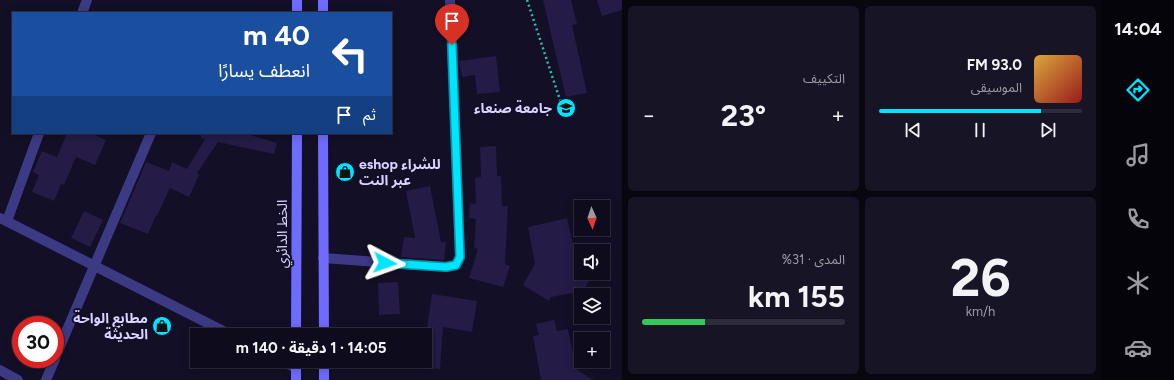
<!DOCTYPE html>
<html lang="ar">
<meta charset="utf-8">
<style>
:root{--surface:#0e0b1c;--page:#171425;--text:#f1f3f6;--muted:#9b9ba3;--line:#2e2b3b;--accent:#00e5ff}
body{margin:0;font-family:Figtree,"Noto Sans Arabic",sans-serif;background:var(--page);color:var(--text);direction:rtl;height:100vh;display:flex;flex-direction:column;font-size:15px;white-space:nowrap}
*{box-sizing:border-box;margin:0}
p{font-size:13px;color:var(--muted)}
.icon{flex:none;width:22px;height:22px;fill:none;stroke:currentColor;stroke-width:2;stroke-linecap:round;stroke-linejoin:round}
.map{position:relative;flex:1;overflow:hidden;direction:ltr}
.panel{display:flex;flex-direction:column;gap:6px;padding:6px;background:#08060f;width:480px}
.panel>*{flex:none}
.guide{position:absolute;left:12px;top:12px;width:380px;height:122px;border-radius:0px;box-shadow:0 2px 10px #0003,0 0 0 1px var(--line);direction:rtl;background:#1a4fa0;color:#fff;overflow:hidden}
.needle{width:26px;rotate:177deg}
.controls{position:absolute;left:574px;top:200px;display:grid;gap:8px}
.controls a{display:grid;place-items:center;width:36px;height:36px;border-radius:0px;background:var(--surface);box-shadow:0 2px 10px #0003,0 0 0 1px var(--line);font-size:20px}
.speed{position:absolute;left:12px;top:316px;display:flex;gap:8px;font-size:20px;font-weight:700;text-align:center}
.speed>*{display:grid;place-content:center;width:52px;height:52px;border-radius:50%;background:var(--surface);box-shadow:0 2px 10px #0003,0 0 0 1px var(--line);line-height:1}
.speed .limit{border:6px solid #d22;background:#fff;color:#111}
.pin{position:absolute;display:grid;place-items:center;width:34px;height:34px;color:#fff;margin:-41px -17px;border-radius:50% 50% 50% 0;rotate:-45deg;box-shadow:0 0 4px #0007}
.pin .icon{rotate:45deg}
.me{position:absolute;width:44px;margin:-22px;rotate:94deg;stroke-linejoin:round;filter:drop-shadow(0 0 3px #0008)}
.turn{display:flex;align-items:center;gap:14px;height:84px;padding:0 16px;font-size:18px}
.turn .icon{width:52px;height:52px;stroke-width:2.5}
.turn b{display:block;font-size:28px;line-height:34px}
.then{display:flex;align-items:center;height:38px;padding:0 16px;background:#0003;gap:8px;font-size:15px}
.big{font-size:30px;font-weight:700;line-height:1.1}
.panel .widget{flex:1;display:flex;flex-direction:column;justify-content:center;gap:6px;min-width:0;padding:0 14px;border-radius:6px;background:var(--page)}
.panel .dial{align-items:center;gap:0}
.dial b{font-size:52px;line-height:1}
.song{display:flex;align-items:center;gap:12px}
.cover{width:48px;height:48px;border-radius:6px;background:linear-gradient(135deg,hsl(40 70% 55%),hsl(0 70% 35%))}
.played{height:4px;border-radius:2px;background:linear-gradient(90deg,var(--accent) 80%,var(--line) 80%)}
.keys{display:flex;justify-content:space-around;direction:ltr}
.heat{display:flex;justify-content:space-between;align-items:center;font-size:22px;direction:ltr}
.charge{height:6px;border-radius:3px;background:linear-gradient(90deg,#34c759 31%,var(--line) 0)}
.panel .tiles{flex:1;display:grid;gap:6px;grid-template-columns:repeat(2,1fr)}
.trip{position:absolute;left:190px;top:328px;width:242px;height:40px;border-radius:0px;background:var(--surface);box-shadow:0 2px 10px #0003,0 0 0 1px var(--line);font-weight:700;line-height:40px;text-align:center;direction:rtl}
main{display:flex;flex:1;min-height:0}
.dock{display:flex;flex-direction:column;width:72px;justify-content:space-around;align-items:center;background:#06040b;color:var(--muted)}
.dock .icon{width:28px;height:28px}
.dock .active{color:var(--accent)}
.dock b{font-size:18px;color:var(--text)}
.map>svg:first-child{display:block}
.building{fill:#241b47}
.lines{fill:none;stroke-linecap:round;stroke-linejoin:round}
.path{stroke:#2fb8b0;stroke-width:2.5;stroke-dasharray:2 3;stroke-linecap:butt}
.minor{stroke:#3d3a85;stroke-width:10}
.tertiary{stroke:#3d3a85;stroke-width:10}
.secondary{stroke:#6f6bff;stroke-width:10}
.route-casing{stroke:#0095a6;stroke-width:10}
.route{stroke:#00e5ff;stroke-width:7}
.labels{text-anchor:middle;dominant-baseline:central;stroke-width:4;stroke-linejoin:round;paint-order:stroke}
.poi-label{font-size:14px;font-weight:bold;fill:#d9d4ff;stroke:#130f26;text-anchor:end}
.street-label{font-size:14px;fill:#d9d4ff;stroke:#130f26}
</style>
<main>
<nav class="dock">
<b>14:04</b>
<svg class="icon active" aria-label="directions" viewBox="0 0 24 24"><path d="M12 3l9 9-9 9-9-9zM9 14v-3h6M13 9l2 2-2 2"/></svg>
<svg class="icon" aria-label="music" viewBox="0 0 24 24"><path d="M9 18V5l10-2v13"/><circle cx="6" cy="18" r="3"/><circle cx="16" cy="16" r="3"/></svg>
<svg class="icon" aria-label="phone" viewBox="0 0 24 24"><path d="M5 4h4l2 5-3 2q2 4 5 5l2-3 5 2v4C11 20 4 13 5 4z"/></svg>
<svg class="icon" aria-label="climate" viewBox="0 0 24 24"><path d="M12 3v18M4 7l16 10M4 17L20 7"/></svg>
<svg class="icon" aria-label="car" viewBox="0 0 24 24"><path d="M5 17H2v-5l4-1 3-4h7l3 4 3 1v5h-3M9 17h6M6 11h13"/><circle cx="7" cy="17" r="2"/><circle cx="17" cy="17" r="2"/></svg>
</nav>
<section class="panel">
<div class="tiles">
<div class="widget">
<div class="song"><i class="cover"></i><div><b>93.0 FM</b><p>الموسيقى</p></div></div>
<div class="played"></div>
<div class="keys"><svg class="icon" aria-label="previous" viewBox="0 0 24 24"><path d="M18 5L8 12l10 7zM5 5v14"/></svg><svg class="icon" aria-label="pause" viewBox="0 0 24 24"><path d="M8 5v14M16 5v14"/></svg><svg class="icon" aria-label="next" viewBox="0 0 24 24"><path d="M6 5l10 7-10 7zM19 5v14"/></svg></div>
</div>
<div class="widget"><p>التكييف</p>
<div class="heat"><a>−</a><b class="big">23°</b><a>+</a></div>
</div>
<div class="widget dial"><b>26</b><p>km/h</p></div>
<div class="widget"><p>المدى · 31%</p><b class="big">155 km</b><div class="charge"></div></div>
</div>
</section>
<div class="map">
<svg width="622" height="380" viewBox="0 0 622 380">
<rect width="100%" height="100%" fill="#130f26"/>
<g class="building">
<path d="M543,0H571L577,24L572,25L587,93L566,97Z"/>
<path d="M597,0H622V10L602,16Z"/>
<path d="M496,56L500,92L477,94L475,75L462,77L459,61Z"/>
<path d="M67,133H90L106,140L95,165L76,157L64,185L61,184L54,201L32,192L39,175L33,172L42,151L57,157Z"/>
<path d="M201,133H243L277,143L274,154L218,142L197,173L199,175L189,197L170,188L157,216L156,215L148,234L120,223L146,162L169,171L172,162L187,169L205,139L201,138Z"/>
<path d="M496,146L497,176H501L502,206H508L505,264L510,266L503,287L469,278L478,249L474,248L476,219L469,218L470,203L476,204L475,178L481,177L480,147Z"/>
<path d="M430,186L441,242H446L444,260L401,257L404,237L415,238L406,191Z"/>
<path d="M84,211L103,220L90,247L71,238Z"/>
<path d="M567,218L575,253L581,257V273H594L583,291L551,297L549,301L523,285L535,264L528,227Z"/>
<path d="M398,282L400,314L379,315L378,283Z"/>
<path d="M432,294L477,301L472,332L443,327L440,369L425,368V342Z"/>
<path d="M554,320L557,331L568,329L576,369L593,380H541L533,336L539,335L536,324Z"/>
</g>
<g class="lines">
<path class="path" d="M527,0L564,112"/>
<g class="minor">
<path d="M82,13L87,0"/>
<path d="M0,218L231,335"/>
<path d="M7,221L39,133"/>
<path d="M323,258L447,267L456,265L460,257L450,0"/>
<path d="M55,358L151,133"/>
<path d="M282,361L296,368"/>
<path d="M46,380L55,359"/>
</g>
<path class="tertiary" d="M0,370L18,380"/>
<g class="secondary">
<path d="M297,0V13"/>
<path d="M323,0V13"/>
<path d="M323,133L324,335"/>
<path d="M296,335L297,133"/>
<path d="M324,361V380"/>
<path d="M296,380V361"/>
</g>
</g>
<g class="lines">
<defs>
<path id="route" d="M385,263L446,267L456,265L460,257L452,45"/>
</defs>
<use href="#route" class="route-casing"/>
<use href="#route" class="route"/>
</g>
<defs>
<symbol id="university-disc" viewBox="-11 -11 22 22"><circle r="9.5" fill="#00e5ff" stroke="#130f26"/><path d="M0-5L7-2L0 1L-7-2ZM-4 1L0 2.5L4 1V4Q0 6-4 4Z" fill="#111"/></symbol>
<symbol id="shop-disc" viewBox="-11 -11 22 22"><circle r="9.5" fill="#00e5ff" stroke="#130f26"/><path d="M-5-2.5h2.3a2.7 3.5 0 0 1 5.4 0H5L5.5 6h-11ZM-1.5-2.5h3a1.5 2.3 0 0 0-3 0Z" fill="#111"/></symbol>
</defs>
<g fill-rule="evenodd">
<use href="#university-disc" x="555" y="97" width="22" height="22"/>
<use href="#shop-disc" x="334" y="161" width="22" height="22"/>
<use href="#shop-disc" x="151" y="315" width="22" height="22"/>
</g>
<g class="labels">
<g class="poi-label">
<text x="552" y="108">جامعة صنعاء</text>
<text x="359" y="164" text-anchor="start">eshop للشراء<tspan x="359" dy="16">عبر النت</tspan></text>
<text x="148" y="318">مطابع الواحة<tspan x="148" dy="16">الحديثة</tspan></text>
</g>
<g class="street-label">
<text transform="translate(282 234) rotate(-90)">الخط الدائري</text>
</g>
</g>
</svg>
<div class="controls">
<a><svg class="needle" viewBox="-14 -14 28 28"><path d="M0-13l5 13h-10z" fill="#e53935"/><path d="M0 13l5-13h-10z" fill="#9b9ba3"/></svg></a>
<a><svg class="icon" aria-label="sound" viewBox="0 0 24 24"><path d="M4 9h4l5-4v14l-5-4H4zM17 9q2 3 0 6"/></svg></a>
<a><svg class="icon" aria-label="layers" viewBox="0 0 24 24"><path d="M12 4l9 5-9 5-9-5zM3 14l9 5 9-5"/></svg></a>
<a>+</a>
</div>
<div class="speed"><div class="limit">30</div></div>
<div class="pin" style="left:452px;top:45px;background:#d93025"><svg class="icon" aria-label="arrive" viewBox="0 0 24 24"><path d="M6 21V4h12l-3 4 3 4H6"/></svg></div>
<svg class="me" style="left:385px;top:263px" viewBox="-20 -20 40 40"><path d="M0-17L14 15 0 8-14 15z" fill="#00e5ff" stroke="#fff" stroke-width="4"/></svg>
<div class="trip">14:05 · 1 دقيقة · 140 m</div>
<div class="guide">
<div class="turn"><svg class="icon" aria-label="left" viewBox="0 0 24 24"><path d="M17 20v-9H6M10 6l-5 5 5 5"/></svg><div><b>40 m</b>انعطف يسارًا</div></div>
<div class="then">ثم<svg class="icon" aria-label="arrive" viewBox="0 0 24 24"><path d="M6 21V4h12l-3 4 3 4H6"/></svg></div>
</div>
</div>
</main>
